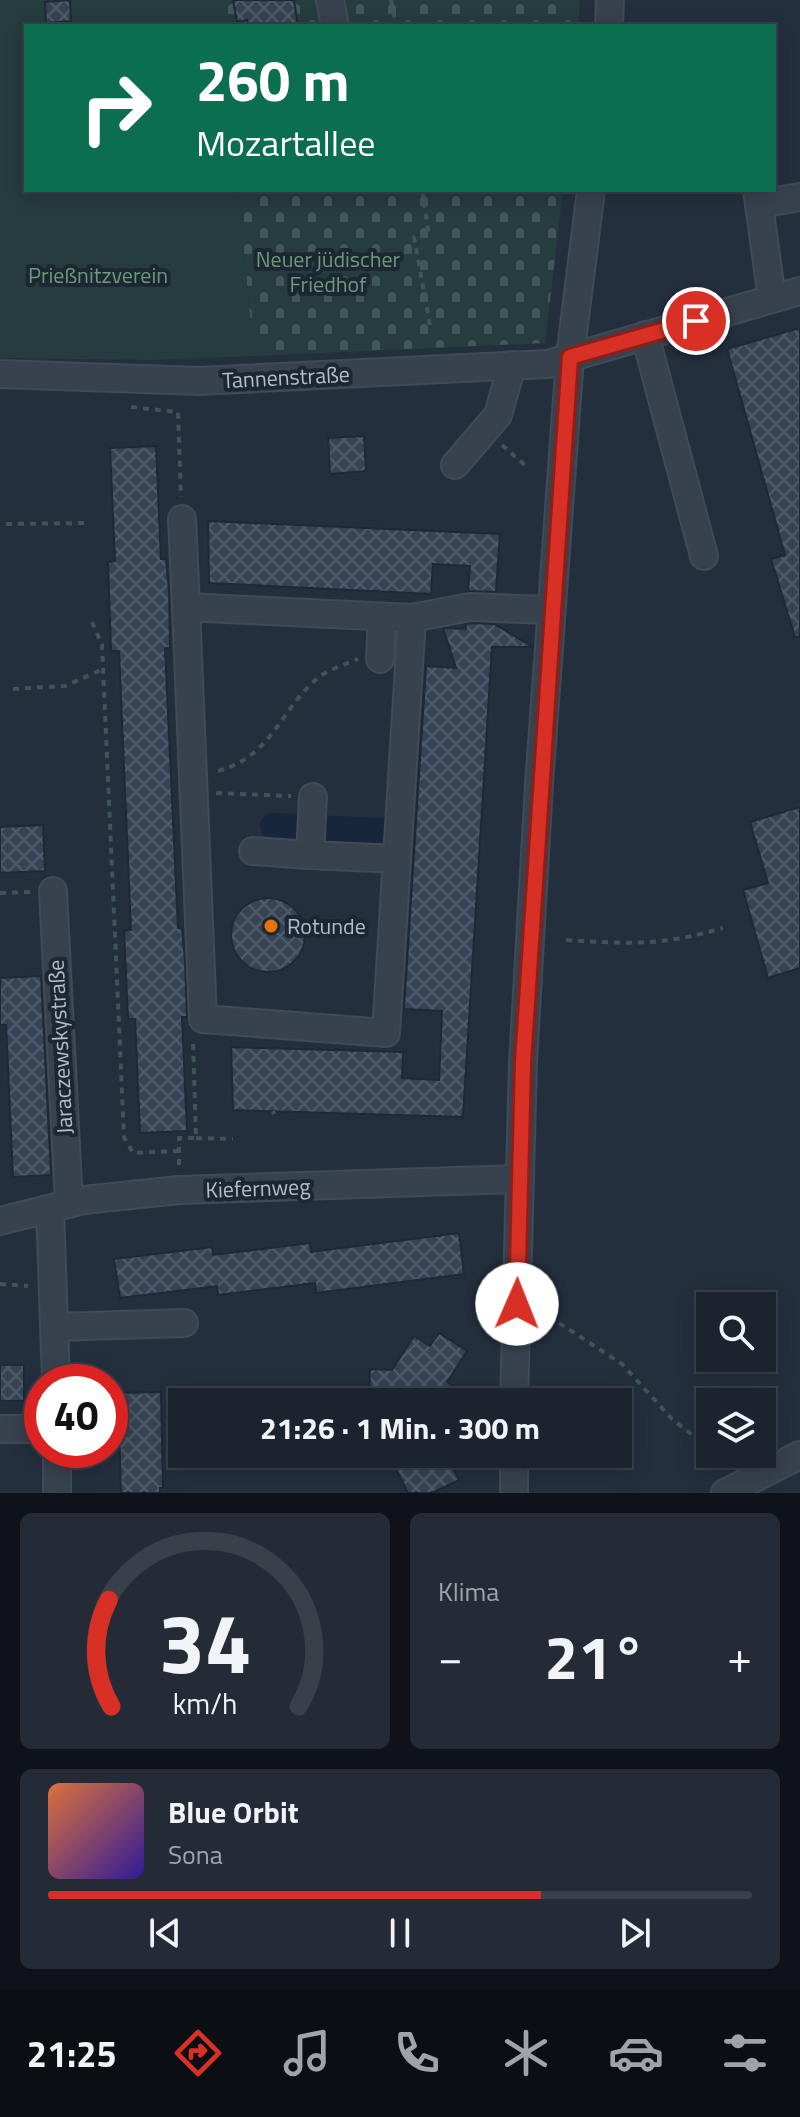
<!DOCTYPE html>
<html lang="de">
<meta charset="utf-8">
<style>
:root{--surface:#1b232e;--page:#242b36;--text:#f1f3f6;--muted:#a0a4aa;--line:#39404a;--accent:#d93025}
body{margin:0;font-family:"Titillium Web",sans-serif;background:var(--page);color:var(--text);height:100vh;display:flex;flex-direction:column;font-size:30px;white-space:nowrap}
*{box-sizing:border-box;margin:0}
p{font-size:26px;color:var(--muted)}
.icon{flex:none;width:44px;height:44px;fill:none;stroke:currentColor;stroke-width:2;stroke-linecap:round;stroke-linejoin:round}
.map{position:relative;height:1493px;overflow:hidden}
.sheet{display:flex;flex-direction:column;gap:20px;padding:20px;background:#0f1319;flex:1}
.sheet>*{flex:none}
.guide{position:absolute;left:24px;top:24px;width:752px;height:168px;border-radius:0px;box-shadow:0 4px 20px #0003,0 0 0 2px var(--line);background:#0b6e4f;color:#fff;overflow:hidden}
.controls{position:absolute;left:696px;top:1292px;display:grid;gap:16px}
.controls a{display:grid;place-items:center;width:80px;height:80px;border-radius:0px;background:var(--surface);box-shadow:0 4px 20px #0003,0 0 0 2px var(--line);font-size:40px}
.speed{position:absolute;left:24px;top:1364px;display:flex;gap:16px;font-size:40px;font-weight:700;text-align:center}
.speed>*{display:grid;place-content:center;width:104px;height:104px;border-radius:50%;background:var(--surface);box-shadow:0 4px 20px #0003,0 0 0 2px var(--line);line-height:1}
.speed .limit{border:12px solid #d22;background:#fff;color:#111}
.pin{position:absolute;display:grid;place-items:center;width:68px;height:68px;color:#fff;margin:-34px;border:4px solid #fff;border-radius:50%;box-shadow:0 2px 8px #0007}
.me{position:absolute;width:88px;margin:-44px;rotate:1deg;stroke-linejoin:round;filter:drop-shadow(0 0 6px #0008)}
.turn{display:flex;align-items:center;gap:28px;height:168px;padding:0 40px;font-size:36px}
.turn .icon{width:104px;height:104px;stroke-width:2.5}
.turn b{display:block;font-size:56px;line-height:68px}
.big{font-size:60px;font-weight:700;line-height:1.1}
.sheet .card{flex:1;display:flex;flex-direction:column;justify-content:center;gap:12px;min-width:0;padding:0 28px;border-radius:12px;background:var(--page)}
.sheet .dial{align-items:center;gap:0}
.dial svg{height:208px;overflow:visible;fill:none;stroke:var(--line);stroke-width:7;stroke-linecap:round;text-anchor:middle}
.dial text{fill:var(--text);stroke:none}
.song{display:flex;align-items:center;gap:24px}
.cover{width:96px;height:96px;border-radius:12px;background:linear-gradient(135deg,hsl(20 70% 55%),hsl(250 70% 35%))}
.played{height:8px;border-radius:4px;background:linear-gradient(90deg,var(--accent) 70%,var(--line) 70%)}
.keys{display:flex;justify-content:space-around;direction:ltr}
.heat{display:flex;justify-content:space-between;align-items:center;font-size:44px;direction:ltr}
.sheet .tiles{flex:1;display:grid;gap:20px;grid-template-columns:1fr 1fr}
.card:last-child{grid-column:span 2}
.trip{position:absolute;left:168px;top:1388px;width:464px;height:80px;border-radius:0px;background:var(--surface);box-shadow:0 4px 20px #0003,0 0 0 2px var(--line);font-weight:700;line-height:80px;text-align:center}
.menu{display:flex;height:128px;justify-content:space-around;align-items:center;background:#0b0e12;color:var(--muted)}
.menu .icon{width:56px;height:56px}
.menu .current{color:var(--accent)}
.menu b{font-size:36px;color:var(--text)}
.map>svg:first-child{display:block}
.green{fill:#263c3f}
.cemetery{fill:url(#cemetery-stones)}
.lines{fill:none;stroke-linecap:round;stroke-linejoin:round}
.canal{stroke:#17263c;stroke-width:26}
.building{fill:url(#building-cross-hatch);stroke:#1f2835;stroke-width:2}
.minor-casing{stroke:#414a57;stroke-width:30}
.path{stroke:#3f5557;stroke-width:4;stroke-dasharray:6 6;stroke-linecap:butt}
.minor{stroke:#38414e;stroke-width:26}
.route-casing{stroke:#8d1f18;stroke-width:20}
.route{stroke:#d93025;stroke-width:14}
.food-dot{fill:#e8710a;stroke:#1d2633;stroke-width:3}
.labels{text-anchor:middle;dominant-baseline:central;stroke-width:8;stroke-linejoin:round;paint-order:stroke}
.park-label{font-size:22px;fill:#6b9a76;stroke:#1d2633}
.street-label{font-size:22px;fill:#b4bcc9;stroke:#1d2633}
.poi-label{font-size:22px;fill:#b4bcc9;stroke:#1d2633;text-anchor:start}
</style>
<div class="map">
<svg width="800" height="1493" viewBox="0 0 800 1493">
<defs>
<pattern id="cemetery-stones" width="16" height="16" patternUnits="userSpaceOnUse" patternTransform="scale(2)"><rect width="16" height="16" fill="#263c3f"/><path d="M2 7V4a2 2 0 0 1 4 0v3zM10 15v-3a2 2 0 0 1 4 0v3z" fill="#435659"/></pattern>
<pattern id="building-cross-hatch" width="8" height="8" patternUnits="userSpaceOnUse" patternTransform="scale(2)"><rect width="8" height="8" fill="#364354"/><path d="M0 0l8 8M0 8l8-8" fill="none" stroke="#515c6b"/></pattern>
</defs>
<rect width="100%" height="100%" fill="#242f3e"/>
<path class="green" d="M0,0H218L221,26H26V190H238L254,356L152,360L0,358Z"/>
<g class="cemetery">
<path d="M218,0H580L578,26H221Z"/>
<path d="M238,190H563L545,343L254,356Z"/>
</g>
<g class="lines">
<path class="canal" d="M273,826L381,831"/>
</g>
<g class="building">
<path d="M70,0L71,21L46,23L45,2Z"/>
<path d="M233,0H294L298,26H248L247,20L237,22Z"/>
<path d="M800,328V637H795L771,559L785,555L727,349Z"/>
<path d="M364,436L366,471L330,474L328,438Z"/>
<path d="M156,446L161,559H166L169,591L170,648H165L178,928H182L185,961L187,1017H182L187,1131L140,1133L135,1019H128L124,931L131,930L119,651H111L108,562L115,561L110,448Z"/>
<path d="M208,521L500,534L496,592L468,591L470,566L433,564L431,594L209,583Z"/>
<path d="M471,623L494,624L533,647H492L463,1117L233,1110L231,1047L403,1052L402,1078L439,1080L442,1011L404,1009L426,666L456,668L443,628L466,629V624Z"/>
<path d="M800,807V968L768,978L743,890L768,883L750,822Z"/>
<path d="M43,825L45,871L0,873V827Z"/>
<circle cx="268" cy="935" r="37"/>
<path d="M41,976L51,1175L13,1177L6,1025H0V978Z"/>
<path d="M459,1233L464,1274L316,1293L315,1283L218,1295L217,1286L120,1298L114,1259L212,1247L213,1255L310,1243L311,1252Z"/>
<path d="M439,1333L467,1351L447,1382L477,1402H369L370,1369L392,1370L414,1336L430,1346Z"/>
<rect x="0" y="1365" width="24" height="36"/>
<path d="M161,1392L163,1488H160V1493H121L118,1393Z"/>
<path d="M389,1454H446L459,1480L432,1493H408Z"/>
</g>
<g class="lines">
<defs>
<g id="minor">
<path d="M330,0L335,26"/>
<path d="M609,26L610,0"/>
<path d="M757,190L772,299"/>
<path d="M759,204L800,197"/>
<path d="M645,335L704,556"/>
<path d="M0,374L199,381L548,364L800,291"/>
<path d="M455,465L498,415L512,365"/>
<path d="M182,519L186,607"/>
<path d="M412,618L386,1033L203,1019L186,607L412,618L470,607L551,610"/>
<path d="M380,659L382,617"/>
<path d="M253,851L310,855L313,797"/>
<path d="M310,855L397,859"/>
<path d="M53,891L69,1204"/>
<path d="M50,1209L56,1382"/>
<path d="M0,1221L84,1200L179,1190L520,1179"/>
<path d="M55,1327L184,1323"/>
<path d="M514,1402L523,1062L539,785L570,357L591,190"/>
<path d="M0,1429H42"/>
<path d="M57,1450V1493"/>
<path d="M514,1454V1493"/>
<path d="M725,1493L800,1455"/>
</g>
</defs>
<use href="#minor" class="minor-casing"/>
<g class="path">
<path d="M391,0L396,26"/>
<path d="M422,190L429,235L414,237L431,331"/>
<path d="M131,407L178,412L181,497"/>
<path d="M502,445L527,467"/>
<path d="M6,524L88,523"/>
<path d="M92,622L102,645L124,1137L133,1153L179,1151"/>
<path d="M13,689L65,686L103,669"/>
<path d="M218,771C273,756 280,709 318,678C328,669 345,665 358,659"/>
<path d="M216,793L291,796"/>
<path d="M0,893L30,892"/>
<path d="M566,940C629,944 662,946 723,928"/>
<path d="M273,1111L274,1114"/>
<path d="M196,1138L233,1139"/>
<path d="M179,1165V1138H196L193,1039"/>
<path d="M0,1284L28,1286"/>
<path d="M539,1310L622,1364L672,1419L710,1449"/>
<path d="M720,1454L728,1464"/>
</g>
<use href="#minor" class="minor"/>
</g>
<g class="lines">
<defs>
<path id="route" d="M517,1304L523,1062L570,357L696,321"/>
</defs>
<use href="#route" class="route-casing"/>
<use href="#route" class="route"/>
</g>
<circle class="food-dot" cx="271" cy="926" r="8"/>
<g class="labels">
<g class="park-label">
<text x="328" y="259">Neuer jüdischer<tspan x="328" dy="25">Friedhof</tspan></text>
<text x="98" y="275">Prießnitzverein</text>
</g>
<g class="street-label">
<text transform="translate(286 377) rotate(-3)">Tannenstraße</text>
<text transform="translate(60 1047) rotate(-93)">Jaraczewskystraße</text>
<text transform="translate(258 1188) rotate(-2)">Kiefernweg</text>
</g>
<g class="poi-label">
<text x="287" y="926">Rotunde</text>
</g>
</g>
</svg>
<div class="controls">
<a><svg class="icon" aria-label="search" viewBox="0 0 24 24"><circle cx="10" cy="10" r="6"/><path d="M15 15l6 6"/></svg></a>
<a><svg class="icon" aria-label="layers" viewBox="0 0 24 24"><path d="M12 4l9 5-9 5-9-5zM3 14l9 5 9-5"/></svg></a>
</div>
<div class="speed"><div class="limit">40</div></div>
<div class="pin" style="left:696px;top:321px;background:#d93025"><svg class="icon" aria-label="arrive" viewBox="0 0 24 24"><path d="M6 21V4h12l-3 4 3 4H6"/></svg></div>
<svg class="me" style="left:517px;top:1304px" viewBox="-20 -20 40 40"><circle r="19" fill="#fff"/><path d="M0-13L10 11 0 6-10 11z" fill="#d93025"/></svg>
<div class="trip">21:26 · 1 Min. · 300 m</div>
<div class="guide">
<div class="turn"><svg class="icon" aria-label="right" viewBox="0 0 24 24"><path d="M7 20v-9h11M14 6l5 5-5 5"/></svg><div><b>260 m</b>Mozartallee</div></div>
</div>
</div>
<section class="sheet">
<div class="tiles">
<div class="card dial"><svg viewBox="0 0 100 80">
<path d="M14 69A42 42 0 1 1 86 69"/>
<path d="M14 69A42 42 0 0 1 13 28" stroke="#d93025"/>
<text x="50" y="56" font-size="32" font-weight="700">34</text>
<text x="50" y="72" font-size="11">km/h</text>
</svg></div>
<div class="card"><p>Klima</p>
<div class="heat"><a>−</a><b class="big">21°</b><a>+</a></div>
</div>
<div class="card">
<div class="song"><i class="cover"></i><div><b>Blue Orbit</b><p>Sona</p></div></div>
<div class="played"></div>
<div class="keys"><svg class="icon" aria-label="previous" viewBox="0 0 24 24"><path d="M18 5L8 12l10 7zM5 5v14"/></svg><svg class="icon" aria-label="pause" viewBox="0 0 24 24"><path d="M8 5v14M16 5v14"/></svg><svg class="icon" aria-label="next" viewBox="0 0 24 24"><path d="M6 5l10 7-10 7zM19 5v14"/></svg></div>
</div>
</div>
</section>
<nav class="menu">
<b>21:25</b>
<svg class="icon current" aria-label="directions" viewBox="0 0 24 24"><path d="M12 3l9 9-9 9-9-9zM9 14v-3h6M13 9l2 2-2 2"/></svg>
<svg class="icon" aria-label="music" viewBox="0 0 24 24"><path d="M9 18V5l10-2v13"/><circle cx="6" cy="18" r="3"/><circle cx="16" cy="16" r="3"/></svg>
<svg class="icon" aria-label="phone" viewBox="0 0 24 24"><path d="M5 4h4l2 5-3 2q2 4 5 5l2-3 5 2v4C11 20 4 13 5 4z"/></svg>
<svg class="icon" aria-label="climate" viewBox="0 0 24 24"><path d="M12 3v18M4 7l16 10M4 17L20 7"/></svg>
<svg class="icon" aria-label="car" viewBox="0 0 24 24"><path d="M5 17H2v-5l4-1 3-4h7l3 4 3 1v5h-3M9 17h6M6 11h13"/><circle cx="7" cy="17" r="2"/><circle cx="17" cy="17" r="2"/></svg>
<svg class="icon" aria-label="filters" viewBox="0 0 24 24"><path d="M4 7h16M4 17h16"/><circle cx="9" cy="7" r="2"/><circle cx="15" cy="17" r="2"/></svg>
</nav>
